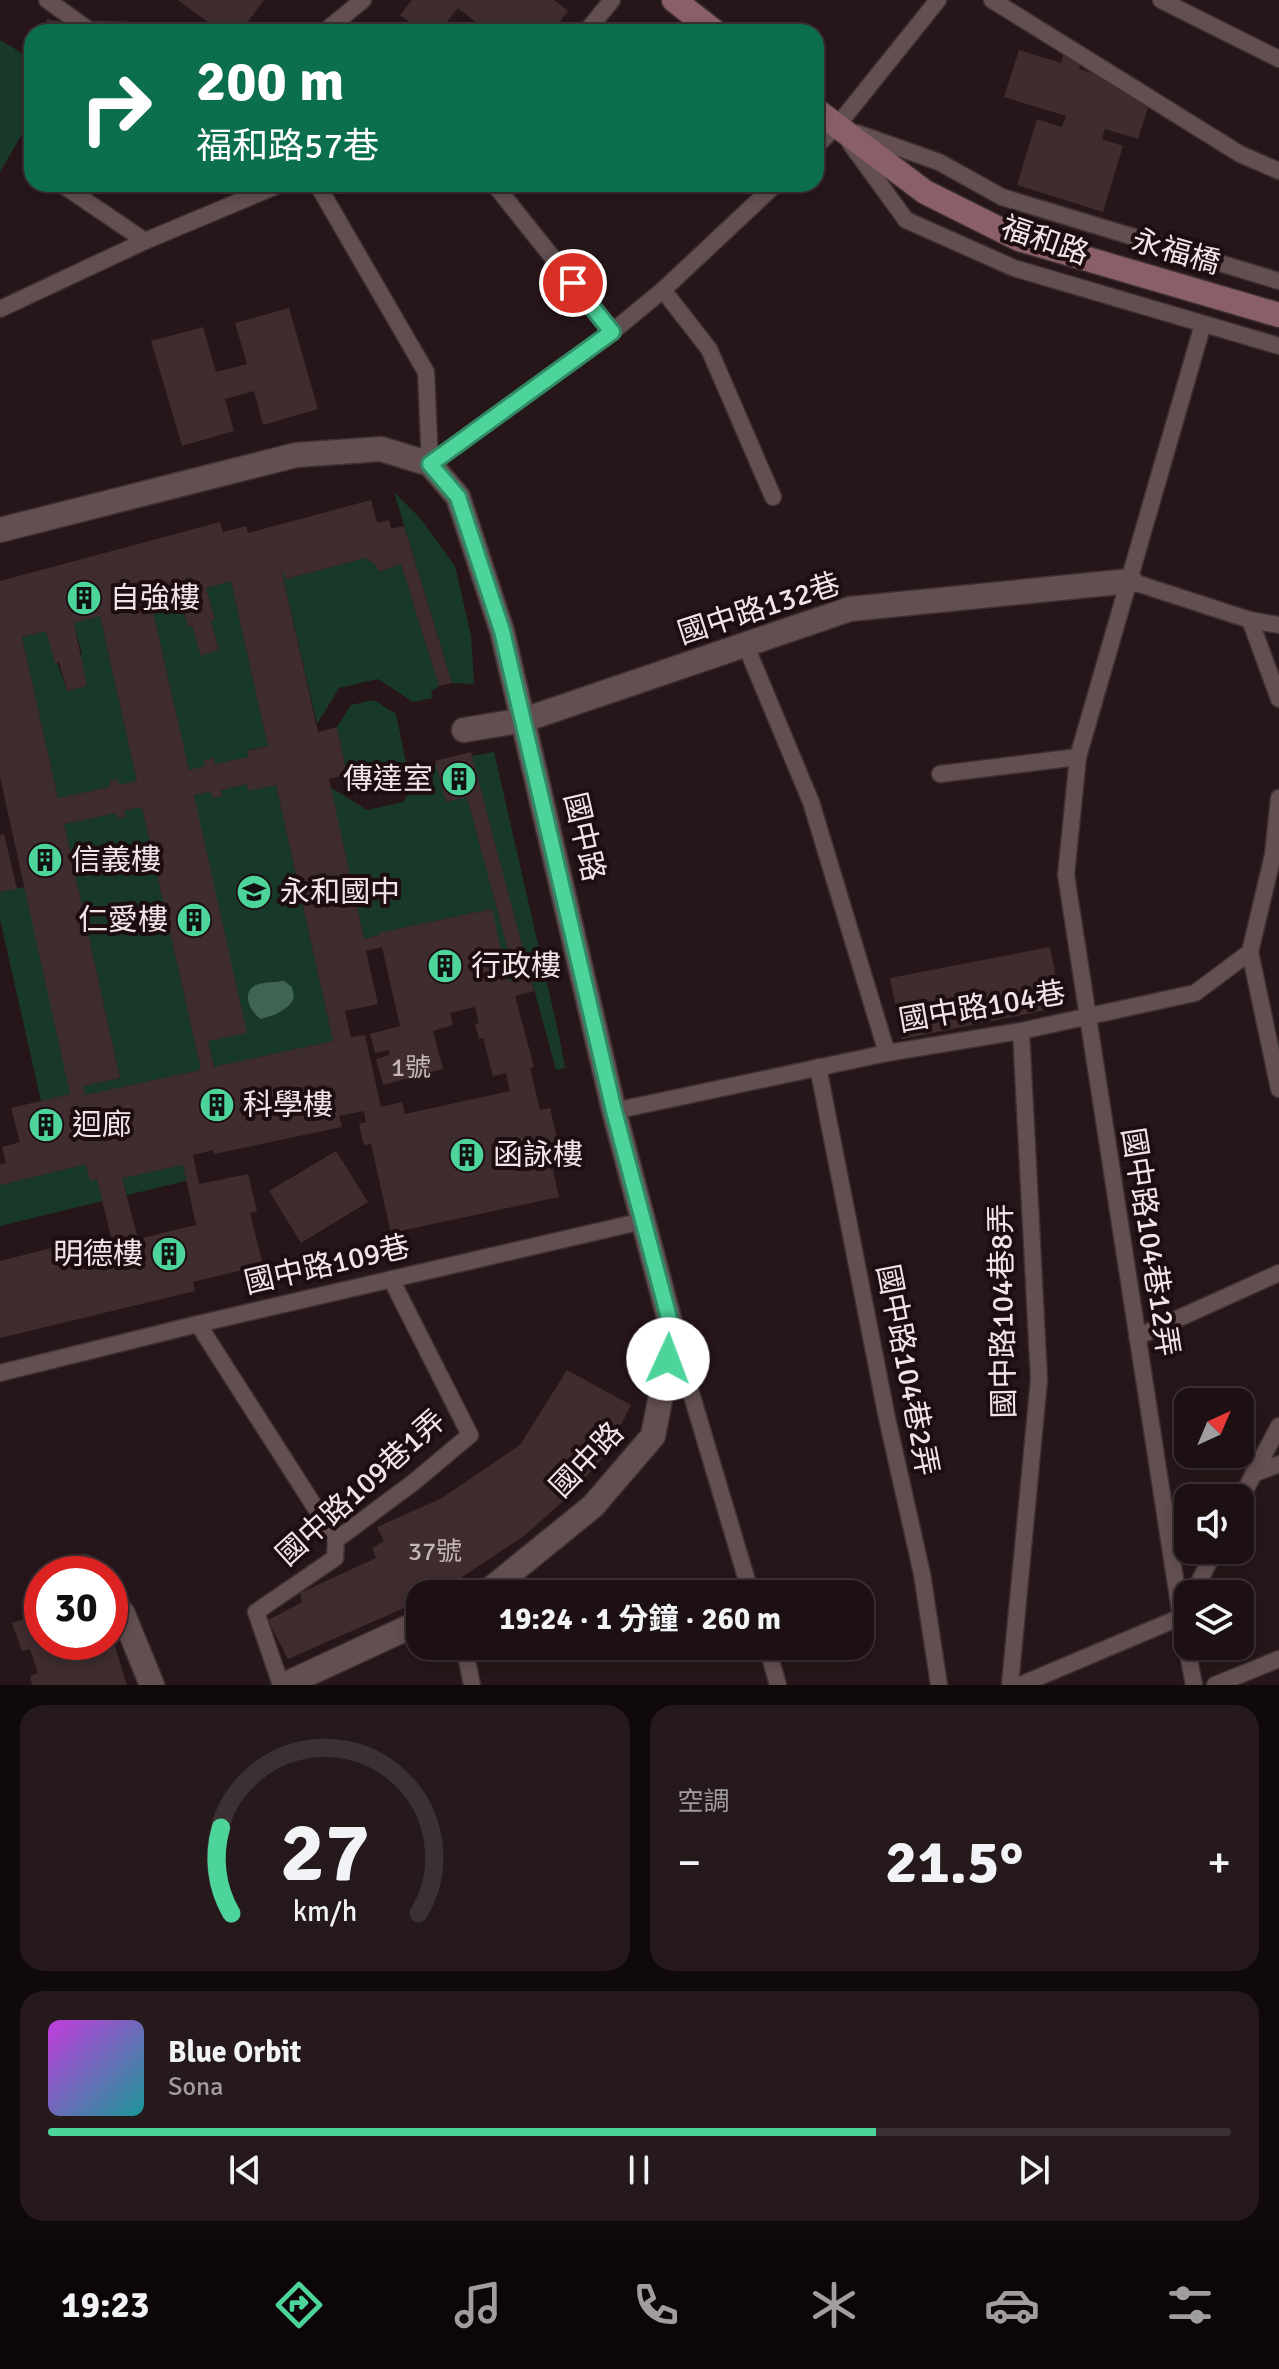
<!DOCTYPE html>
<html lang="zh-TW">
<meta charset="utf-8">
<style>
:root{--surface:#1d1013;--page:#25191c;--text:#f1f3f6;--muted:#a09da0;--line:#3b3033;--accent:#4cd49b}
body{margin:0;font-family:Signika,"Noto Sans TC",sans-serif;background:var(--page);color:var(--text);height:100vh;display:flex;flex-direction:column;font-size:30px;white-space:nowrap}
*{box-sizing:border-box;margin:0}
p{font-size:26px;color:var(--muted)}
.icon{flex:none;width:44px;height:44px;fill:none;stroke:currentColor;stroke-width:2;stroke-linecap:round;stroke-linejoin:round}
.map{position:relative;height:1685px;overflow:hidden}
.side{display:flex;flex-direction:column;gap:20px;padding:20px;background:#10090a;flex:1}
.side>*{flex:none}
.banner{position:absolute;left:24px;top:24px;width:800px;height:168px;border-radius:24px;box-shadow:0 4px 12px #0003,0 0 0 2px var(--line);background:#0b6e4f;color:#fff;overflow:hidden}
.needle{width:52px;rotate:44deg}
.buttons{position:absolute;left:1174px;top:1388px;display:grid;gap:16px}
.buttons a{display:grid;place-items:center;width:80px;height:80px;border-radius:16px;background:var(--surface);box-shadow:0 4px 12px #0003,0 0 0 2px var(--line);font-size:40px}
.speed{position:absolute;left:24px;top:1556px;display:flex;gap:16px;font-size:40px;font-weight:700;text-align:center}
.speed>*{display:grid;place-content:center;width:104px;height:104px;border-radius:50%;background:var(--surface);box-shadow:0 4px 12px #0003,0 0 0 2px var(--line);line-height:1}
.speed .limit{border:12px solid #d22;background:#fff;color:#111}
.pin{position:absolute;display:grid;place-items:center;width:68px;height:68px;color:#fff;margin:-34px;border:4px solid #fff;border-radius:50%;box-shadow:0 2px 8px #0007}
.me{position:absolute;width:88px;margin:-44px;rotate:2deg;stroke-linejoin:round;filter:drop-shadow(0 0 6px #0008)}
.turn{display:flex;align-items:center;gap:28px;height:168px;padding:0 40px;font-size:36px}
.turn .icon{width:104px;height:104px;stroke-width:2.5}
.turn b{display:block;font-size:56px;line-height:68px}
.big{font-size:60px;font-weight:700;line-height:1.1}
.side .tile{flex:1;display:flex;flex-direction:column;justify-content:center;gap:12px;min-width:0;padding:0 28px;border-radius:24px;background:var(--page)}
.side .dial{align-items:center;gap:0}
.dial svg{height:208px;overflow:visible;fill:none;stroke:var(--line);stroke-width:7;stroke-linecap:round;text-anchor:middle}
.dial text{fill:var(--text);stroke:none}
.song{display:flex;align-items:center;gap:24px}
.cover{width:96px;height:96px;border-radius:12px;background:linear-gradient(135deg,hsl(290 70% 55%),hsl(180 70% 35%))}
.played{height:8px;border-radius:4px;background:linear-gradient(90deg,var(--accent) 70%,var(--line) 70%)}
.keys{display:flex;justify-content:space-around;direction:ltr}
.heat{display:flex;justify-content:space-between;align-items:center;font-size:44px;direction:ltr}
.side .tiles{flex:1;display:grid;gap:20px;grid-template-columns:1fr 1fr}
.tile:last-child{grid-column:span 2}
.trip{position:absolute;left:406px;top:1580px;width:468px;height:80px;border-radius:24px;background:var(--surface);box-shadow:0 4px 12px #0003,0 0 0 2px var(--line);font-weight:700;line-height:80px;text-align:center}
.menu{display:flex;height:128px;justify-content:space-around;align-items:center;background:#0c0608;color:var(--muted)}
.menu .icon{width:56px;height:56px}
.menu .selected{color:var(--accent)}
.menu b{font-size:36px;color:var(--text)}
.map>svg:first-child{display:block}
.green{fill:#18392a}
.water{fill:#416452}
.building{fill:#3e2c2f;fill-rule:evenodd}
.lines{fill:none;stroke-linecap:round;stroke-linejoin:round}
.lane-casing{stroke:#3c3032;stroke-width:19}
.street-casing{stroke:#3c3032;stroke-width:27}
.secondary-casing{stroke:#3c3032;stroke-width:27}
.lane{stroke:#634f52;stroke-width:16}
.street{stroke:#634f52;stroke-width:24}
.secondary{stroke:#8b5f67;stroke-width:24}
.route-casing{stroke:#318a65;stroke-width:20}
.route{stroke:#4cd49b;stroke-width:14}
.labels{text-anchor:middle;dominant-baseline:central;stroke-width:8;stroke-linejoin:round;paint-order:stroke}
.number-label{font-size:26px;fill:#c4b6b8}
.street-label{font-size:30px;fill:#f0e4e6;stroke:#1d0d10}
.poi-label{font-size:30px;fill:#f0e4e6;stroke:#1d0d10;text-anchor:start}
</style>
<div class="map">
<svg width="1279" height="1685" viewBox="0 0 1279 1685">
<rect width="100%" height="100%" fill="#271619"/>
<g class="green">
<path d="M0,40L32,59V117L0,172Z"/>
<path d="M394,492L420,518L455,566L471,636L474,684L452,683Z"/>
<path d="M365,558L376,565L379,572L401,564L439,686L431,692L432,698L413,702L378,679L339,688L317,724L281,568L287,579Z"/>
<path d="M231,581L268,746L248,750L249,757L215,764L213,758L205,760V766L189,770L151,603L179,595L188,627L192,626L201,655L219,650L211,621L215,619L206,588Z"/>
<path d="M100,616L137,781L119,785L117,779L110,781V787L58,798L22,637L46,631L67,691L86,686L79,656L82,655L74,623Z"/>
<path d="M374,700L396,714L406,762L391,785L371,789L347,775L337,727L351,705Z"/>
<path d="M494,752L560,1040L565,1068L556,1070L471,756Z"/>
<path d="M436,764L467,797L516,980L508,981L491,909L379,933V935L364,939L330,787L367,810L403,802L427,766Z"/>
<path d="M247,784L248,790L276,785L333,1041L214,1067L208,1041L194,795L211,792L214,798L222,796L221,790Z"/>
<path d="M142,807L201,1070L85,1095L83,1086L120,1078L64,824L116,813L118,819L126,817L124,811Z"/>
<path d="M25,887L70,1094L41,1101L0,919V892Z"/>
<path d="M86,1164L90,1181L97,1179L103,1201L0,1226V1185Z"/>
<path d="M183,1165L186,1181L127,1195L122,1178Z"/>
</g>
<path class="water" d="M284,981L292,987L294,998C287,1011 275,1015 261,1019C251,1013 240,993 256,985C263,982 276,982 284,981Z"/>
<g class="building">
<path d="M178,0H264L240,32H221Z"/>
<path d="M412,0H554L568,11L552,32H488L458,8L439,32H422L400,15Z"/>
<path d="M47,19L59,21L79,32H42Z"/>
<path d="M1065,48L1084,54L1079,69L1153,92L1138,139L1105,129L1102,139L1123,146L1103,212L1017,185L1037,119L1062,127L1066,116L1004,97L1019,50L1061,63Z"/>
<path d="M289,308L318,409L263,425L254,391L225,399L234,431L182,446L151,341L203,327L216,372L247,364L235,323Z"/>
<path d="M371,500L377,523L389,520L391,529L404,526L452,683L439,686L401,564L378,572L376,565L365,558L286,579L281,568L318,732L337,727L347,775L329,779L364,939L379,935L378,933L492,909L508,981L516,980L467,797L446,802L435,761L471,752L534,991L515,996L534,1067L530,1068L540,1110L550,1108L563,1164L552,1166L559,1197L391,1233L371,1144L364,1145L359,1124L366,1122L364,1111L339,1116L342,1127L214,1154L213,1150L193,1155L199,1184L248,1174L257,1211L250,1213L263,1265L193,1282L195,1291L0,1338V1261L51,1248L54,1260L113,1245L97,1179L90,1181L86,1164L0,1185V1164L6,1163L2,1147L20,1142L11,1108L70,1094L0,777V581L220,522L223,532L246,526L248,533ZM231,581L268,746L247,751L249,757L215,764L214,758L204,760L205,766L189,770L151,603L179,595L188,627L192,626L201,656L219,650L211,621L215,620L206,588ZM100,616L137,781L119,785L118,779L109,781L110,787L58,798L22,637L46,631L55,663L59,662L67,691L87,686L74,623ZM247,784L248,791L276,785L333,1041L214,1067L208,1041L247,1033L194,795L211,792L213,798L222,796L221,790ZM142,807L201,1070L85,1095L83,1086L120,1078L64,824L116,813L118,819L126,817L124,811ZM382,947L400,1026L370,1034L375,1053L389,1050L390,1055L376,1059L383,1085L443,1069L433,1031L453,1025L450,1013L475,1007L479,1023L475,1024L479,1039L483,1038L493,1076L506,1073L510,1091L405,1114L402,1102L381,1107L365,1035L351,1037L345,1011L378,1004L366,951ZM183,1165L196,1225L138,1239L122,1178Z"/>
<path d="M4,834L17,889L0,892V835Z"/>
<path d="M1050,947L1062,1007L902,1039L890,978Z"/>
<path d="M336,1151L368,1202L301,1243L269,1191Z"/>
<path d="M567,1370L631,1405L607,1453L569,1496L524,1536L441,1591L434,1594H420V1601L288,1659L268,1620L302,1602L300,1593L376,1558L372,1548L384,1541L377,1527L442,1498L520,1445Z"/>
<path d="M42,1613V1642H110L111,1634L127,1685H32L30,1676L38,1673L30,1649L22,1651L12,1623Z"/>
</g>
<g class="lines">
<defs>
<g id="lane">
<path d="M47,0L89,30L154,32"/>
<path d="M992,0L1240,154L1279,171"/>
<path d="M1161,0L1279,59"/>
<path d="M324,32L363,0"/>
<path d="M586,32L612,0"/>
<path d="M857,133L939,162L1002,197L1279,281"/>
<path d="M850,143L906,220L1014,268L1279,346"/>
<path d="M816,146L837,126L938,0"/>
<path d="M61,184L145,241"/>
<path d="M317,184L426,372L430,464"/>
<path d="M494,184L612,332"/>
<path d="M663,290L709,349L773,497"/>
<path d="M0,309L145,241L281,184"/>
<path d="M430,464L612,332L663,290L776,184"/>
<path d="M1130,581L1250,620L1279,625"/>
<path d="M1250,620L1279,699"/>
<path d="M746,646L811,802L887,1053"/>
<path d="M940,774L1078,757"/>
<path d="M1250,952L1279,1089"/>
<path d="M818,1067L887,1418L922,1574L939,1685"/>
<path d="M614,1111L887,1053L1021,1031L1195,993L1250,952L1273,855L1279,798"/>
<path d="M198,1324L336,1540"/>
<path d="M1137,1337L1279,1273"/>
<path d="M675,1339L751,1594"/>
<path d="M0,1373L198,1324L643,1221"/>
<path d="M1253,1474L1279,1464"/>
<path d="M1240,1500L1279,1426"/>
<path d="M1193,1594L1215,1550"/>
<path d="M464,1646L472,1685"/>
<path d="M767,1646L778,1685"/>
<path d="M281,1685L256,1612L335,1558L336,1540L414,1482L470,1435L391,1279"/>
<path d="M1010,1685L1039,1379L1021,1031"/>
<path d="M1020,1685L1181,1617"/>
<path d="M1194,1685L1181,1617L1066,875L1078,757L1203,324"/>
<path d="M1215,1685L1279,1659"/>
</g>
<g id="street">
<path d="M0,530L296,455L381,449L430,464L458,497L502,631L614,1111L673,1333L653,1436L593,1506L492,1588L479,1594"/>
<path d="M464,730L524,720L850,609L1130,581"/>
<path d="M84,1567L89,1574"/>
<path d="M110,1598L123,1614L152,1685"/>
<path d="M284,1685L420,1622"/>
</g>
<g id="secondary">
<path d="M674,0L715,32"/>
<path d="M816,110L925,192L1019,239L1279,315"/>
</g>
</defs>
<use href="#lane" class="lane-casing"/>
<use href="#street" class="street-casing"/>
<use href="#secondary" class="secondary-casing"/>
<use href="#lane" class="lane"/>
<use href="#street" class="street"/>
<use href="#secondary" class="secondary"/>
</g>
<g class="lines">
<defs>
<path id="route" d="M573,283L612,332L430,464L458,497L502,631L614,1111L673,1333L668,1359"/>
</defs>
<use href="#route" class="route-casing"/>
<use href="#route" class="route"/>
</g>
<defs>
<symbol id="building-disc" viewBox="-11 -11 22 22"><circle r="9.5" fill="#4cd49b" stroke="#1d0d10"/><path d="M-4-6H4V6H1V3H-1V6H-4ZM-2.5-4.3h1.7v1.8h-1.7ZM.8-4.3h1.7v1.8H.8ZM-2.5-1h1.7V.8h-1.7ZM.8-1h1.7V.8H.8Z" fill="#111"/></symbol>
<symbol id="school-disc" viewBox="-11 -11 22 22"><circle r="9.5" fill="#4cd49b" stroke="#1d0d10"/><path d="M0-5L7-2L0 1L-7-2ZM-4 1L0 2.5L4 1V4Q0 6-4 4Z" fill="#111"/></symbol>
</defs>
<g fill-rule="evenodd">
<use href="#building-disc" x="64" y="578" width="40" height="40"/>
<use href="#building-disc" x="439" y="759" width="40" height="40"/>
<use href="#building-disc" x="25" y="840" width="40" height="40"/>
<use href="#school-disc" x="234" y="872" width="40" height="40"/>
<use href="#building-disc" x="174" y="900" width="40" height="40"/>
<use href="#building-disc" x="425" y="946" width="40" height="40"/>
<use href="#building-disc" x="197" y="1085" width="40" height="40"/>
<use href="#building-disc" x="26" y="1105" width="40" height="40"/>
<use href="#building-disc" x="447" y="1135" width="40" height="40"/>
<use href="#building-disc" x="149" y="1234" width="40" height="40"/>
</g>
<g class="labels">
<g class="number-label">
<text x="411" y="1068">1號</text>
<text x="435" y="1552">37號</text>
</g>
<g class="street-label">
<text transform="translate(1045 241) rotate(19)">福和路</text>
<text transform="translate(1176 252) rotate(16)">永福橋</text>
<text transform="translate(759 609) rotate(-18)">國中路132巷</text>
<text transform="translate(584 837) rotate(77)">國中路</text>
<text transform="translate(982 1007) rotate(-10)">國中路104巷</text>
<text transform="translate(1150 1242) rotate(81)">國中路104巷12弄</text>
<text transform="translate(327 1265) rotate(-13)">國中路109巷</text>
<text transform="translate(1003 1311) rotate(-91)">國中路104巷8弄</text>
<text transform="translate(907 1370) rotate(79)">國中路104巷2弄</text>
<text transform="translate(587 1460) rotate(-46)">國中路</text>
<text transform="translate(361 1488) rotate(-42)">國中路109巷1弄</text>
</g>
<g class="poi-label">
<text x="110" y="598">自強樓</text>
<text x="433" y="779" text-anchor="end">傳達室</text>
<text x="71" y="860">信義樓</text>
<text x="280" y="892">永和國中</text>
<text x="168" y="920" text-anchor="end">仁愛樓</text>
<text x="471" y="966">行政樓</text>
<text x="243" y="1105">科學樓</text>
<text x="72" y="1125">迴廊</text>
<text x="493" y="1155">函詠樓</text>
<text x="143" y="1254" text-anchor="end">明德樓</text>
</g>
</g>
</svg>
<div class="buttons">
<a><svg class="needle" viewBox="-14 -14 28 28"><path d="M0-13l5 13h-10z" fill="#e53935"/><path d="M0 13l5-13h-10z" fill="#a09da0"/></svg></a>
<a><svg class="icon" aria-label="sound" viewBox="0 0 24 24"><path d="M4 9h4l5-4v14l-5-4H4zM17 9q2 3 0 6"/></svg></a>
<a><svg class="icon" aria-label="layers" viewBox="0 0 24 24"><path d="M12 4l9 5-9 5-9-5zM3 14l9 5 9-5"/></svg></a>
</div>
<div class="speed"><div class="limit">30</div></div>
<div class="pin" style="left:573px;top:283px;background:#d93025"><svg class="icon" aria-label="arrive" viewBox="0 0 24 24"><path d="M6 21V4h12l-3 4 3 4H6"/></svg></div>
<svg class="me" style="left:668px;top:1359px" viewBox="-20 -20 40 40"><circle r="19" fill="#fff"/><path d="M0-13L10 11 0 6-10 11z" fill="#4cd49b"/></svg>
<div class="trip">19:24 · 1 分鐘 · 260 m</div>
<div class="banner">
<div class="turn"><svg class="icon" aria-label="right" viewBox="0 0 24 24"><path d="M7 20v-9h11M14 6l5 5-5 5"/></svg><div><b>200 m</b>福和路57巷</div></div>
</div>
</div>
<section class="side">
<div class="tiles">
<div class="tile dial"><svg viewBox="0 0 100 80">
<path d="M14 69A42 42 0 1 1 86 69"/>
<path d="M14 69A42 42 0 0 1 10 36" stroke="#4cd49b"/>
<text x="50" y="56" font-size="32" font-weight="700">27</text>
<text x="50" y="72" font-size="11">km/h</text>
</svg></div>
<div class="tile"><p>空調</p>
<div class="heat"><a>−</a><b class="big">21.5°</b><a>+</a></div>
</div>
<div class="tile">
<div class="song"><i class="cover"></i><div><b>Blue Orbit</b><p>Sona</p></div></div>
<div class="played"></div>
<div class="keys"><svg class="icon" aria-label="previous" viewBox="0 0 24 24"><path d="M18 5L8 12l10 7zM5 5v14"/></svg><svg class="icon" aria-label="pause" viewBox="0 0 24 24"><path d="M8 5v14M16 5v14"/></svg><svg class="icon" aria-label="next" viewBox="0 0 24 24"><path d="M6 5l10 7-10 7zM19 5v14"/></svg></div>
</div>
</div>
</section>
<nav class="menu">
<b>19:23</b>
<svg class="icon selected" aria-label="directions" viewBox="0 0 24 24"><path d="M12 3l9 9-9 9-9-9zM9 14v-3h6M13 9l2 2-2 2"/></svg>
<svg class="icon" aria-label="music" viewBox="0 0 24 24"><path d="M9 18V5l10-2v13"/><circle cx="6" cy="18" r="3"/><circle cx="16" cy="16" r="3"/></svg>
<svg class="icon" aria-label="phone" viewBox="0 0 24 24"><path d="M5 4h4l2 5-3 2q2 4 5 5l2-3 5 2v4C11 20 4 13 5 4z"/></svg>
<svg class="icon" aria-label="climate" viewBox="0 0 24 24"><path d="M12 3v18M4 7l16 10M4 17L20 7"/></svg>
<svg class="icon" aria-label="car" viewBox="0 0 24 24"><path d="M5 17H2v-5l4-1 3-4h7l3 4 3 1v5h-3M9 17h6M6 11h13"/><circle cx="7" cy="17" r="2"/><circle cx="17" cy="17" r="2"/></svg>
<svg class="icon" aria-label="filters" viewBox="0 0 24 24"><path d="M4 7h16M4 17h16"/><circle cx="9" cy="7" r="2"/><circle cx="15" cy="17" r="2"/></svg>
</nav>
